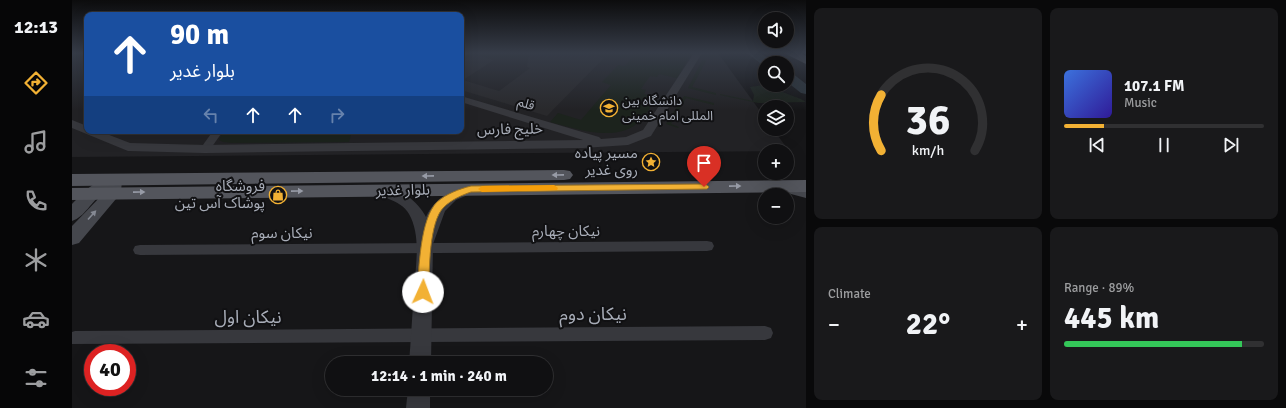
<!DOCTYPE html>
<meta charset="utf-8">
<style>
:root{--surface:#101012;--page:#19191b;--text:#f1f3f6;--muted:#9c9d9f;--line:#303032;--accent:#f2b134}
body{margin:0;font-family:Signika,"Noto Sans Arabic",sans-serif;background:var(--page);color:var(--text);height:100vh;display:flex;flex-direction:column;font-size:15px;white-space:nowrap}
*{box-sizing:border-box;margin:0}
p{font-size:13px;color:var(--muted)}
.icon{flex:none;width:22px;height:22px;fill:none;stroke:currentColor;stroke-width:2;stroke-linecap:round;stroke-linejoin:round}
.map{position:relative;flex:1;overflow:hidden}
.side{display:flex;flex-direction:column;gap:8px;padding:8px;background:#09090a;width:480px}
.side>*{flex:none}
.banner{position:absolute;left:12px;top:12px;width:380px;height:122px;border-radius:8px;box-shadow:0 4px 16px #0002,0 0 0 1px var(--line);background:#1a4fa0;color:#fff;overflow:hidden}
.tools{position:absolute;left:686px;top:12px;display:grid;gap:8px}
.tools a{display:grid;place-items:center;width:36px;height:36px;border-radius:50%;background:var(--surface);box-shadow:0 4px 16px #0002,0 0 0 1px var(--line);font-size:20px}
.speed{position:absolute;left:12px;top:344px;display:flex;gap:8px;font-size:20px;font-weight:700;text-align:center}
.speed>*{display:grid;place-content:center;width:52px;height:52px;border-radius:50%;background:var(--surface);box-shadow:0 4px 16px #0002,0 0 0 1px var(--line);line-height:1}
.speed .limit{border:6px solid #d22;background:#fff;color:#111}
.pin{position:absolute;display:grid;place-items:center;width:34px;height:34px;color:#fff;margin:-41px -17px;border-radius:50% 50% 50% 0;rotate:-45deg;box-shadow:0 0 4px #0007}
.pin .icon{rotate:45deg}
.me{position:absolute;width:44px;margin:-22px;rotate:2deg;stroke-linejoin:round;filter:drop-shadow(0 0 3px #0008)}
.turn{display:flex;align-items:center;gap:14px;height:84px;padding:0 20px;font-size:18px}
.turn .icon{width:52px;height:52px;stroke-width:2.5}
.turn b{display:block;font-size:28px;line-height:34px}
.lanes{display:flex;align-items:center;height:38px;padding:0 20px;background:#0003;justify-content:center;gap:20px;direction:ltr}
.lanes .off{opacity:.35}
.big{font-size:30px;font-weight:800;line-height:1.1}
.side .card{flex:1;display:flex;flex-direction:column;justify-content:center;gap:6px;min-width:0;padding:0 14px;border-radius:8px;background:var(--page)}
.side .dial{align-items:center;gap:0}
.dial svg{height:104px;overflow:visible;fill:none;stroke:var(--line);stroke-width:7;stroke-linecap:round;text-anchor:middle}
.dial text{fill:var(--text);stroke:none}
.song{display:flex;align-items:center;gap:12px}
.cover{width:48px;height:48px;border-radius:6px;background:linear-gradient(135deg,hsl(220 70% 55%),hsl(250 70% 35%))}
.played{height:4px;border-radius:2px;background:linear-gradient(90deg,var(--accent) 20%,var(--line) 20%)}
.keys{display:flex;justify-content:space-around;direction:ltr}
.heat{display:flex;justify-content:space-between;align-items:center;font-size:22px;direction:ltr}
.charge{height:6px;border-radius:3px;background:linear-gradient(90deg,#34c759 89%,var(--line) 0)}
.side .tiles{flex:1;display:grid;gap:8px;grid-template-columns:repeat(2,1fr)}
.trip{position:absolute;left:253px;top:356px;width:228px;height:40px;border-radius:20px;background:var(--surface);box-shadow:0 4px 16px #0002,0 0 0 1px var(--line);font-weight:800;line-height:40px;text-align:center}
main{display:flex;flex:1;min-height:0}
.tab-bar{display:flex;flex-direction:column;width:72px;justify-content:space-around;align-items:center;background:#060607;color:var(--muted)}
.tab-bar .icon{width:28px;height:28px}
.tab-bar .active{color:var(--accent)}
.tab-bar b{font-size:18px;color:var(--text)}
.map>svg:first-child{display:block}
.built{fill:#222225}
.green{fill:#1c231d}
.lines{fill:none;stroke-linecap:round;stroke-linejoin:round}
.river{fill:#2c353c;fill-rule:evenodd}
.building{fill:#29292c}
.minor{fill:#37383d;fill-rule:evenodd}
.tertiary{fill:#37383d;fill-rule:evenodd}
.secondary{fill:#45474d;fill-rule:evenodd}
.primary{fill:#53555c;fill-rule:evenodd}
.oneway{fill:#979ba6}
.oneway2{fill:#858993}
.route{fill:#f2b134;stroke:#9d7322}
.slow{fill:#f59e0b}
.labels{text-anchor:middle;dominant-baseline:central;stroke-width:4;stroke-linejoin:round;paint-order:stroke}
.far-poi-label{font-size:13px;fill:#a8adb8;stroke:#111113;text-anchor:start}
.far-street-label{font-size:13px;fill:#a8adb8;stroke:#111113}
.street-label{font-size:15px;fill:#a8adb8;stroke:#111113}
.poi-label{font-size:15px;fill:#a8adb8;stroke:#111113;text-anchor:end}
.near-street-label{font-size:18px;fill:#a8adb8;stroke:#111113}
</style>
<main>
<nav class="tab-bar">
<b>12:13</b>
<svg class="icon active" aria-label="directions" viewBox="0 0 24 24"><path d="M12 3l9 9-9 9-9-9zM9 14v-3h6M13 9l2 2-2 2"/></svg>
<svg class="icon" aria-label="music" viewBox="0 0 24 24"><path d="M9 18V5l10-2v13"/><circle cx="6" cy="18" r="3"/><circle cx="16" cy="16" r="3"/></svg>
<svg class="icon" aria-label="phone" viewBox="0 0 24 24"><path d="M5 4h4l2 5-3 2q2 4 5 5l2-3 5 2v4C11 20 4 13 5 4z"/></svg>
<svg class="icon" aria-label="climate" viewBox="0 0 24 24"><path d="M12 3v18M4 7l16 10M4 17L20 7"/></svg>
<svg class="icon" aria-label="car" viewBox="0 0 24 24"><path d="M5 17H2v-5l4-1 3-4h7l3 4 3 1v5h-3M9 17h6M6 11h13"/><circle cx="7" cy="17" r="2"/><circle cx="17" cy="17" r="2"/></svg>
<svg class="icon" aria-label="filters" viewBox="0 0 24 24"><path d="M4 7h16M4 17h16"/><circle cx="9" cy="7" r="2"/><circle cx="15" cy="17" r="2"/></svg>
</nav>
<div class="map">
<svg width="734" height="408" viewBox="0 0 734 408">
<rect width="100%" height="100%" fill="#161618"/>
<path class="built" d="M0,53H15V131H389V53H646L693,118V129H701L717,151L0,157Z"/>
<g class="green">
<path d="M564,53H620L605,78L587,74L585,77L578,76L569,89L574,90L572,94L584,97C580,104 575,114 569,120C546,144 505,129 478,122L486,113L509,120L539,85L530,82L546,65L553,66Z"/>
<path d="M630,60L634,61L620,87L644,93V95L616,88Z"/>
<path d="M692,85L729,99L734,102L686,103L648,95V94L681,101L682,95L678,87Z"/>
<path d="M612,96L642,103V105L614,98L599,124L607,127L606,128L594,124Z"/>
<path d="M151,131H280L277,142L161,143L151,142L147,140Z"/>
</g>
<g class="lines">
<g class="river">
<path d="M675,53H689L702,63H693V66H692Z"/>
<path d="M715,72L720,73L734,84V94L729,93L715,82Z"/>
</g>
</g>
<path class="building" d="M457,53H512L532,58L475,116L389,90V62L402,54L422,60L391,80L427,91L458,68L455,67Z"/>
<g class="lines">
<g class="minor">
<path d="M141,131H151L137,151H129L128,149Z"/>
<path d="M635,241L640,242L642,246L640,250L635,251L68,255L63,254L61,250L63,246L68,245Z"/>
<path d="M693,326L699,328L701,333L699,338L693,340L0,344V332L3,331Z"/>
</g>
<g class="tertiary">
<path d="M389,53H397L389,59Z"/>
<path d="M622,53H630L579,136L556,145L511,148L133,153L56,151L0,128V120L15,126V131H27L58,143L133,145L511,140L389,102V96L527,137L529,139L554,137L571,130Z"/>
<path d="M398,184L403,186L405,189L403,192L384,200L373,211L361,244L359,363H337C339,340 340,316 342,293C343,268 350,237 337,214C328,198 305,198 300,190L302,187C321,182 346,200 354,217C363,198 378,190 398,184Z"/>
<path d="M336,389H358V408H334Z"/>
</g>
<g class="secondary">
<path d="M42,174L48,176L50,179L49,193L7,243L0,245V226L31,194C19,201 13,217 0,221V204C9,195 20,181 34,181L36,176Z"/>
<path d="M710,181L734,188V198L704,190L702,186L704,182Z"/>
</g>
<g class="primary">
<path d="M714,53H728L734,56V64L716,55Z"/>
<path d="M492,170L498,171L501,175L498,179L492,180L0,186V174Z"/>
<path d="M734,180V192L0,200V188Z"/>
</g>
</g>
<defs><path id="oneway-solid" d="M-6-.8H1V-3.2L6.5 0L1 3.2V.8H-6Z"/></defs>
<g class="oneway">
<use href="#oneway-solid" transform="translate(486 175) rotate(179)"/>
<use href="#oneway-solid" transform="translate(356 176) rotate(179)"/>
<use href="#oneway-solid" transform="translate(663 186) rotate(-1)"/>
<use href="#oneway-solid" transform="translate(225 191) rotate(-1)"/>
<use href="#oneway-solid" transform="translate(67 192) rotate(-1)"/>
</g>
<use class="oneway2" href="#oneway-solid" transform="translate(20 215) rotate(-48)"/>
<linearGradient id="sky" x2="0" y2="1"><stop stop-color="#0c0c0d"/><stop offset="0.48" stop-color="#363c48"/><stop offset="1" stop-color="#363c48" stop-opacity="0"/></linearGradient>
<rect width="734" height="110" fill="url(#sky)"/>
<path class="route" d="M632,184L635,185L637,187L635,189L399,192C390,195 379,200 372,207C357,221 357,272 357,292L355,295L351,297L347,295L345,292C347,269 348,219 365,202C374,194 387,189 399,186Z"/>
<path class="slow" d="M482,185L486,188L485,190L410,192L406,189L410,186Z"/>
<defs>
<symbol id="university-ring" viewBox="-11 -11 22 22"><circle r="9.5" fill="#111113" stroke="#f2b134" stroke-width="1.5"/><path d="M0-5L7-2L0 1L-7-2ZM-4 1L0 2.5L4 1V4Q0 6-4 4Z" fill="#f2b134"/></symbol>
<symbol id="sight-ring" viewBox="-11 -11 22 22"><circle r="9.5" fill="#111113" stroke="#f2b134" stroke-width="1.5"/><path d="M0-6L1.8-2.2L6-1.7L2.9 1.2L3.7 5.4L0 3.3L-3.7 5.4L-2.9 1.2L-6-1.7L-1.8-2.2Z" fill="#f2b134"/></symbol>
<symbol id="shop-ring" viewBox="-11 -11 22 22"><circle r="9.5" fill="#111113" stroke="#f2b134" stroke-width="1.5"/><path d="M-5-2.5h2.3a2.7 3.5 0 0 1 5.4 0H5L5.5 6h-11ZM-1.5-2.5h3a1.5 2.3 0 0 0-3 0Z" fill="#f2b134"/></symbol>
</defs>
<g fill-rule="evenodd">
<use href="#university-ring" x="527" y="98" width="20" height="20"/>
<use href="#sight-ring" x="569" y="152" width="20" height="20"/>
<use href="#shop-ring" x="196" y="185" width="20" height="20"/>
</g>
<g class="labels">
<g class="far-poi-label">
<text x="550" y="101">دانشگاه بین<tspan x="550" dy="15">المللی امام خمینی</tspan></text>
</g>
<g class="far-street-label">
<text transform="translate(454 104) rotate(17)">قلم</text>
</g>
<g class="street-label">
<text transform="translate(438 129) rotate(-1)">خلیج فارس</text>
<text transform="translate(331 190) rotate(-1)">بلوار غدیر</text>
<text x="494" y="231">نیکان چهارم</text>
<text x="210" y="233">نیکان سوم</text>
</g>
<g class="poi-label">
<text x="566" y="153">مسیر پیاده<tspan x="566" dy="17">روی غدیر</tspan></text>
<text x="193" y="186">فروشگاه<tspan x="193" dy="17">پوشاک آس تین</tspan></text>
</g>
<g class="near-street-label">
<text x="521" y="314">نیکان دوم</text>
<text x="176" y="317">نیکان اول</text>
</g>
</g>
</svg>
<div class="tools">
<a><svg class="icon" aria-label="sound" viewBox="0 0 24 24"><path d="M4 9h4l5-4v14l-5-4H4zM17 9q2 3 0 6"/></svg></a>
<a><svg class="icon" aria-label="search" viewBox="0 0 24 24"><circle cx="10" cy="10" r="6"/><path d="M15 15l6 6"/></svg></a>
<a><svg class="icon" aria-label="layers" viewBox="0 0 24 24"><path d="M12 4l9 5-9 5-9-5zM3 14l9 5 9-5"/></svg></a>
<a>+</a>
<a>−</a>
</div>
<div class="speed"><div class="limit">40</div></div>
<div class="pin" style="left:632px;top:187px;background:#d93025"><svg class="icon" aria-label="arrive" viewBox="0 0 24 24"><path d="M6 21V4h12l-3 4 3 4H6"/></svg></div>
<svg class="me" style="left:351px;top:292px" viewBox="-20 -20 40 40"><circle r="19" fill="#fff"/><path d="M0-13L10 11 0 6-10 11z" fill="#f2b134"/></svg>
<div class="trip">12:14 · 1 min · 240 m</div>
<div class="banner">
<div class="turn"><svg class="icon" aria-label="ahead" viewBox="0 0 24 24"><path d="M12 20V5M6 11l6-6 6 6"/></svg><div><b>90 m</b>بلوار غدیر</div></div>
<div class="lanes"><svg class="icon off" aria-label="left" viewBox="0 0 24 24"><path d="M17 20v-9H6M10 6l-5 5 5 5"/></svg><svg class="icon" aria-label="ahead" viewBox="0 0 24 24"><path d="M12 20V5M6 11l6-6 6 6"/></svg><svg class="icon" aria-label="ahead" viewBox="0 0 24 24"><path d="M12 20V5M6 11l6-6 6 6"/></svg><svg class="icon off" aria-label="right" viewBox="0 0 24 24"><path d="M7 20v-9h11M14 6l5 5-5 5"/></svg></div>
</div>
</div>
<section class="side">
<div class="tiles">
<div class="card dial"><svg viewBox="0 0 100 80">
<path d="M14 69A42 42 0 1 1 86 69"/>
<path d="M14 69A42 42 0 0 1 14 26" stroke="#f2b134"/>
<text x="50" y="56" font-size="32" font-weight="700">36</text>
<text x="50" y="72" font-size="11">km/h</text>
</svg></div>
<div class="card">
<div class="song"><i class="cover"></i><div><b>107.1 FM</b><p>Music</p></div></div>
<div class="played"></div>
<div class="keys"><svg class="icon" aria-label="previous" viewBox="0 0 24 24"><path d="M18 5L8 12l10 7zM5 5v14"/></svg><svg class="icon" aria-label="pause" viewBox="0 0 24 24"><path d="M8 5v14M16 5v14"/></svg><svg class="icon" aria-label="next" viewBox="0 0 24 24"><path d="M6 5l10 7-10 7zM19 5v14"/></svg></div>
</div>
<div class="card"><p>Climate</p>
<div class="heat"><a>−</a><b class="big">22°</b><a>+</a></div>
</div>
<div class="card"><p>Range · 89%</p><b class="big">445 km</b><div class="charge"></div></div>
</div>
</section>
</main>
